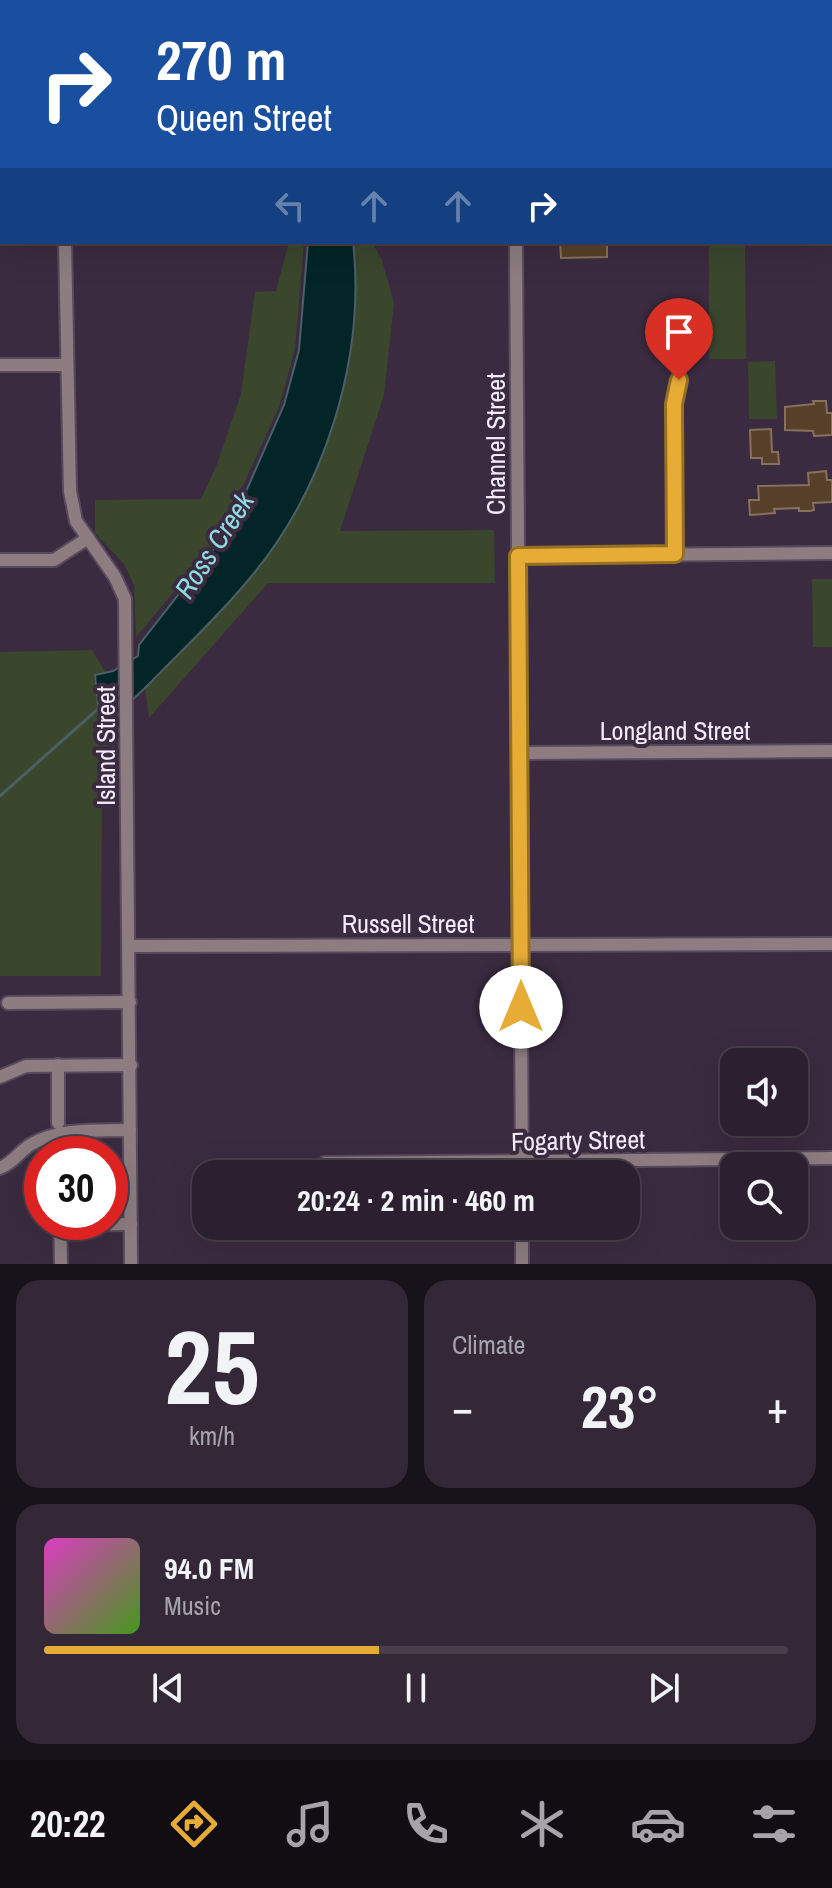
<!DOCTYPE html>
<meta charset="utf-8">
<style>
:root{--surface:#2c2030;--page:#342838;--text:#f1f3f6;--muted:#a6a3ab;--line:#483e4c;--accent:#e6ac36}
body{margin:0;font-family:"Archivo Narrow",sans-serif;background:var(--page);color:var(--text);height:100vh;display:flex;flex-direction:column;font-size:30px;white-space:nowrap}
*{box-sizing:border-box;margin:0}
p{font-size:26px;color:var(--muted)}
.icon{flex:none;width:44px;height:44px;fill:none;stroke:currentColor;stroke-width:2;stroke-linecap:round;stroke-linejoin:round}
.map{position:relative;height:1264px;overflow:hidden}
.side{display:flex;flex-direction:column;gap:16px;padding:16px;background:#18121a;flex:1}
.side>*{flex:none}
.hud{position:absolute;left:0px;top:0px;width:832px;height:244px;box-shadow:0 8px 32px #0002,0 0 0 2px var(--line);background:#1a4fa0;color:#fff;overflow:hidden}
.controls{position:absolute;left:720px;top:1048px;display:grid;gap:16px}
.controls a{display:grid;place-items:center;width:88px;height:88px;border-radius:16px;background:var(--surface);box-shadow:0 8px 32px #0002,0 0 0 2px var(--line);font-size:40px}
.speed{position:absolute;left:24px;top:1136px;display:flex;gap:16px;font-size:40px;font-weight:700;text-align:center}
.speed>*{display:grid;place-content:center;width:104px;height:104px;border-radius:50%;background:var(--surface);box-shadow:0 8px 32px #0002,0 0 0 2px var(--line);line-height:1}
.speed .limit{border:12px solid #d22;background:#fff;color:#111}
.pin{position:absolute;display:grid;place-items:center;width:68px;height:68px;color:#fff;margin:-82px -34px;border-radius:50% 50% 50% 0;rotate:-45deg;box-shadow:0 0 8px #0007}
.pin .icon{rotate:45deg}
.me{position:absolute;width:88px;margin:-44px;rotate:0deg;stroke-linejoin:round;filter:drop-shadow(0 0 6px #0008)}
.turn{display:flex;align-items:center;gap:28px;height:168px;padding:0 24px;font-size:36px}
.turn .icon{width:104px;height:104px;stroke-width:2.5}
.turn b{display:block;font-size:56px;line-height:68px}
.lanes{display:flex;align-items:center;height:76px;padding:0 24px;background:#0003;justify-content:center;gap:40px;direction:ltr}
.lanes .off{opacity:.35}
.big{font-size:60px;font-weight:700;line-height:1.1}
.side .tile{flex:1;display:flex;flex-direction:column;justify-content:center;gap:12px;min-width:0;padding:0 28px;border-radius:24px;background:var(--page)}
.side .dial{align-items:center;gap:0}
.dial b{font-size:104px;line-height:1}
.song{display:flex;align-items:center;gap:24px}
.cover{width:96px;height:96px;border-radius:12px;background:linear-gradient(135deg,hsl(310 70% 55%),hsl(100 70% 35%))}
.played{height:8px;border-radius:4px;background:linear-gradient(90deg,var(--accent) 45%,var(--line) 45%)}
.keys{display:flex;justify-content:space-around;direction:ltr}
.heat{display:flex;justify-content:space-between;align-items:center;font-size:44px;direction:ltr}
.side .tiles{flex:1;display:grid;gap:16px;grid-template-columns:1fr 1fr}
.tile:last-child{grid-column:span 2}
.trip{position:absolute;left:192px;top:1160px;width:448px;height:80px;border-radius:24px;background:var(--surface);box-shadow:0 8px 32px #0002,0 0 0 2px var(--line);font-weight:700;line-height:80px;text-align:center}
.tab-bar{display:flex;height:128px;justify-content:space-around;align-items:center;background:#120d13;color:var(--muted)}
.tab-bar .icon{width:56px;height:56px}
.tab-bar .on{color:var(--accent)}
.tab-bar b{font-size:36px;color:var(--text)}
.map>svg:first-child{display:block}
.commercial{fill:#47333a}
.green{fill:#3a472c}
.water{fill:#032527;stroke:#4b6066;stroke-width:2}
.lines{fill:none;stroke-linecap:round;stroke-linejoin:round}
.stream{stroke:#4b6066;stroke-width:3}
.building{fill:#574029;stroke:#87715c;stroke-width:2}
.minor-casing{stroke:#594a5d;stroke-width:16}
.minor{stroke:#8d7d80;stroke-width:12}
.route-casing{stroke:#967023;stroke-width:20}
.route{stroke:#e6ac36;stroke-width:14}
.labels{text-anchor:middle;dominant-baseline:central;stroke-width:8;stroke-linejoin:round;paint-order:stroke}
.street-label{font-size:26px;fill:#f4ebf8;stroke:#3b2b40}
.water-label{font-size:28px;font-style:italic;fill:#8edce1;stroke:#3b2b40}
</style>
<div class="map">
<svg width="832" height="1264" viewBox="0 0 832 1264">
<rect width="100%" height="100%" fill="#3b2b40"/>
<path class="commercial" d="M563,0H832V138L830,2Z"/>
<g class="green">
<path d="M289,242H304L295,349L279,407L219,538L136,637L134,585L124,564L95,533V500L201,499L217,464L241,394L255,292L276,291Z"/>
<path d="M353,242H372L382,260L394,303L384,395L340,531L494,530L495,583H268L149,718L145,688C180,651 219,616 251,577C325,485 366,360 353,242Z"/>
<path d="M709,242H745L746,359H709Z"/>
<path d="M775,361L777,419H749L748,362Z"/>
<path d="M812,579H832V647H813Z"/>
<path d="M92,650L106,673L95,675L94,678L101,731L119,710L115,742L102,781L101,976H0V652Z"/>
</g>
<path class="water" d="M308,242H353C366,358 325,489 250,578C219,616 182,650 148,685C132,701 115,714 101,732L95,675L113,671L138,656L139,645L222,539L233,521L284,405L299,350Z"/>
<g class="lines">
<path class="stream" d="M0,796L99,708"/>
</g>
<g class="building">
<path d="M560,242H607V257L561,258Z"/>
<path d="M813,401H826L827,413H832V435L814,436L813,431L785,430V407L814,404Z"/>
<path d="M771,429L772,452H778L779,464H762V458H751L750,430Z"/>
<path d="M826,471L827,480H832V502L813,503L814,510L810,511H799V508L774,509L775,513L750,515L749,500H759L758,486L809,485L808,473Z"/>
</g>
<g class="lines">
<defs>
<g id="minor">
<path d="M511,0V2"/>
<path d="M830,161H832"/>
<path d="M0,170H2"/>
<path d="M65,242L70,491L76,521L115,577L125,599L131,1264"/>
<path d="M516,242L522,1174"/>
<path d="M0,365H67"/>
<path d="M675,554L674,404L679,380"/>
<path d="M518,556L832,553"/>
<path d="M0,560H54L88,538"/>
<path d="M519,753L832,751"/>
<path d="M129,946L832,944"/>
<path d="M8,1003L130,1002"/>
<path d="M58,1065V1123"/>
<path d="M0,1077L26,1066L131,1065"/>
<path d="M325,1163L832,1158"/>
<path d="M0,1168C13,1163 19,1152 30,1145C59,1127 97,1131 130,1130"/>
<path d="M60,1222L61,1264"/>
<path d="M60,1225L131,1224"/>
<path d="M522,1226V1264"/>
</g>
</defs>
<use href="#minor" class="minor-casing"/>
<use href="#minor" class="minor"/>
</g>
<g class="lines">
<defs>
<path id="route" d="M521,1007L518,556L675,554L674,404L679,380"/>
</defs>
<use href="#route" class="route-casing"/>
<use href="#route" class="route"/>
</g>
<g class="labels">
<g class="street-label">
<text transform="translate(495 444) rotate(-90)">Channel Street</text>
<text x="675" y="730">Longland Street</text>
<text transform="translate(105 746) rotate(-90)">Island Street</text>
<text x="408" y="923">Russell Street</text>
<text transform="translate(578 1140) rotate(-1)">Fogarty Street</text>
</g>
<g class="water-label">
<text transform="translate(214 545) rotate(-57)">Ross Creek</text>
</g>
</g>
</svg>
<div class="controls">
<a><svg class="icon" aria-label="sound" viewBox="0 0 24 24"><path d="M4 9h4l5-4v14l-5-4H4zM17 9q2 3 0 6"/></svg></a>
<a><svg class="icon" aria-label="search" viewBox="0 0 24 24"><circle cx="10" cy="10" r="6"/><path d="M15 15l6 6"/></svg></a>
</div>
<div class="speed"><div class="limit">30</div></div>
<div class="pin" style="left:679px;top:380px;background:#d93025"><svg class="icon" aria-label="arrive" viewBox="0 0 24 24"><path d="M6 21V4h12l-3 4 3 4H6"/></svg></div>
<svg class="me" style="left:521px;top:1007px" viewBox="-20 -20 40 40"><circle r="19" fill="#fff"/><path d="M0-13L10 11 0 6-10 11z" fill="#e6ac36"/></svg>
<div class="trip">20:24 · 2 min · 460 m</div>
<div class="hud">
<div class="turn"><svg class="icon" aria-label="right" viewBox="0 0 24 24"><path d="M7 20v-9h11M14 6l5 5-5 5"/></svg><div><b>270 m</b>Queen Street</div></div>
<div class="lanes"><svg class="icon off" aria-label="left" viewBox="0 0 24 24"><path d="M17 20v-9H6M10 6l-5 5 5 5"/></svg><svg class="icon off" aria-label="ahead" viewBox="0 0 24 24"><path d="M12 20V5M6 11l6-6 6 6"/></svg><svg class="icon off" aria-label="ahead" viewBox="0 0 24 24"><path d="M12 20V5M6 11l6-6 6 6"/></svg><svg class="icon" aria-label="right" viewBox="0 0 24 24"><path d="M7 20v-9h11M14 6l5 5-5 5"/></svg></div>
</div>
</div>
<section class="side">
<div class="tiles">
<div class="tile dial"><b>25</b><p>km/h</p></div>
<div class="tile"><p>Climate</p>
<div class="heat"><a>−</a><b class="big">23°</b><a>+</a></div>
</div>
<div class="tile">
<div class="song"><i class="cover"></i><div><b>94.0 FM</b><p>Music</p></div></div>
<div class="played"></div>
<div class="keys"><svg class="icon" aria-label="previous" viewBox="0 0 24 24"><path d="M18 5L8 12l10 7zM5 5v14"/></svg><svg class="icon" aria-label="pause" viewBox="0 0 24 24"><path d="M8 5v14M16 5v14"/></svg><svg class="icon" aria-label="next" viewBox="0 0 24 24"><path d="M6 5l10 7-10 7zM19 5v14"/></svg></div>
</div>
</div>
</section>
<nav class="tab-bar">
<b>20:22</b>
<svg class="icon on" aria-label="directions" viewBox="0 0 24 24"><path d="M12 3l9 9-9 9-9-9zM9 14v-3h6M13 9l2 2-2 2"/></svg>
<svg class="icon" aria-label="music" viewBox="0 0 24 24"><path d="M9 18V5l10-2v13"/><circle cx="6" cy="18" r="3"/><circle cx="16" cy="16" r="3"/></svg>
<svg class="icon" aria-label="phone" viewBox="0 0 24 24"><path d="M5 4h4l2 5-3 2q2 4 5 5l2-3 5 2v4C11 20 4 13 5 4z"/></svg>
<svg class="icon" aria-label="climate" viewBox="0 0 24 24"><path d="M12 3v18M4 7l16 10M4 17L20 7"/></svg>
<svg class="icon" aria-label="car" viewBox="0 0 24 24"><path d="M5 17H2v-5l4-1 3-4h7l3 4 3 1v5h-3M9 17h6M6 11h13"/><circle cx="7" cy="17" r="2"/><circle cx="17" cy="17" r="2"/></svg>
<svg class="icon" aria-label="filters" viewBox="0 0 24 24"><path d="M4 7h16M4 17h16"/><circle cx="9" cy="7" r="2"/><circle cx="15" cy="17" r="2"/></svg>
</nav>
